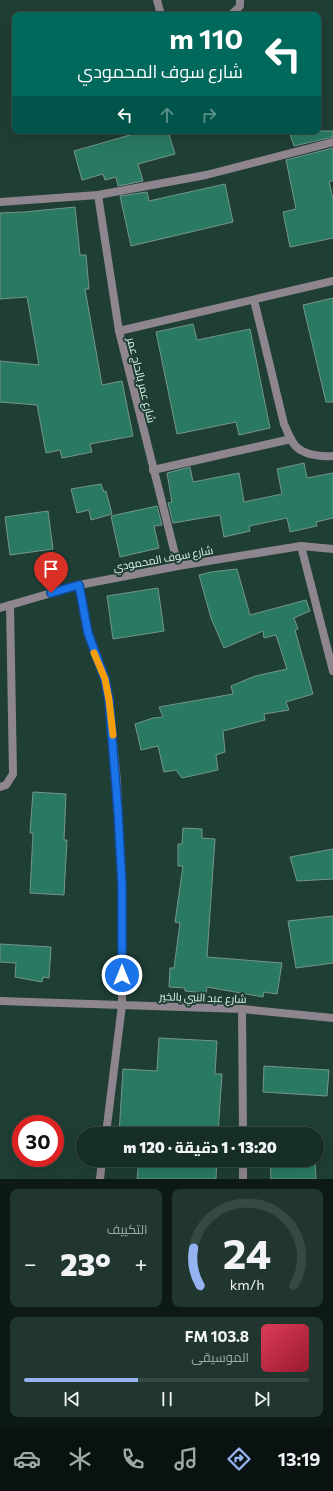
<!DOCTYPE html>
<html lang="ar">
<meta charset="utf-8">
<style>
:root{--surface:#172e27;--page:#20362f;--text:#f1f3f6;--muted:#9ea8a7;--line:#364a44;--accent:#95b2f1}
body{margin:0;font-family:Commissioner,Cairo,sans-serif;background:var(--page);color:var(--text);direction:rtl;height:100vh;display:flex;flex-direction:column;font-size:15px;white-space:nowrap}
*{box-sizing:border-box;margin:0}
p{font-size:13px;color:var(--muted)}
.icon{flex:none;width:22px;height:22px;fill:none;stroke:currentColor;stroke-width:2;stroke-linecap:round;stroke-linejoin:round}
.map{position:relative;height:1179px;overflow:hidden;direction:ltr}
.panel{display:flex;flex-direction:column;gap:10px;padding:10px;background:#0d1915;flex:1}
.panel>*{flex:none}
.hud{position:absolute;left:12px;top:12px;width:309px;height:122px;border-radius:8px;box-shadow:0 4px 16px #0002,0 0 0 1px var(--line);direction:rtl;background:#00695c;color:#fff;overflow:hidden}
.speed{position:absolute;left:12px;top:1115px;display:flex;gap:8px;font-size:20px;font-weight:700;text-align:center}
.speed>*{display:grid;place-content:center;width:52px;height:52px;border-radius:50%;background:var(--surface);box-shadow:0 4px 16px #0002,0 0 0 1px var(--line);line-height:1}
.speed .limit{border:6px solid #d22;background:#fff;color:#111}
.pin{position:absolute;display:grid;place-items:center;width:34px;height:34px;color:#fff;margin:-41px -17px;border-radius:50% 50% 50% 0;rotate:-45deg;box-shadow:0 0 4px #0007}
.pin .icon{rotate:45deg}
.me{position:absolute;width:44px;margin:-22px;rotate:0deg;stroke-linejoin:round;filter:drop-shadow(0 0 3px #0008)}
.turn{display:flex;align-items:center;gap:14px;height:84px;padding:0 12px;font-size:18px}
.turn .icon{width:52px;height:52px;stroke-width:2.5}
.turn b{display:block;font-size:28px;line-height:34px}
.lanes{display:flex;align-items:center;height:38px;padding:0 12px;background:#0003;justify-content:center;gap:20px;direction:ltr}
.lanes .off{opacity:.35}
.big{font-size:30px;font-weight:800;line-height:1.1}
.panel .tile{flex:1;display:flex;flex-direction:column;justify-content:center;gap:6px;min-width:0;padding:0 14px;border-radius:8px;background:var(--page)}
.panel .dial{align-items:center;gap:0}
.dial svg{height:104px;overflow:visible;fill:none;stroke:var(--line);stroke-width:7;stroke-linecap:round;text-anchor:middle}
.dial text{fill:var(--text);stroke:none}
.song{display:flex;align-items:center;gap:12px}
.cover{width:48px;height:48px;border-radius:6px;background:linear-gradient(135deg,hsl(350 70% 55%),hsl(350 70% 35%))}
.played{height:4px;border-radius:2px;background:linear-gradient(90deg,var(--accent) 40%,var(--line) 40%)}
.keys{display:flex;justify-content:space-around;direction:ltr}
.heat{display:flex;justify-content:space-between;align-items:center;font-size:22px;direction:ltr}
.panel .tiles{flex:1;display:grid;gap:10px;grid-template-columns:1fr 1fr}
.tile:last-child{grid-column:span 2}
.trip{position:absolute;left:76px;top:1127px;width:248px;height:40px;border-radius:20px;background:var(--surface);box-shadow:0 4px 16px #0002,0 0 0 1px var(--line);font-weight:800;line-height:40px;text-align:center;direction:rtl}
.menu{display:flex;height:64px;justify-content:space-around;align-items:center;background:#091210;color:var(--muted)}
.menu .icon{width:28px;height:28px}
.menu .selected{color:var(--accent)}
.menu b{font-size:18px;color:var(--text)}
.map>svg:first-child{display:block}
.building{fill:#297963;stroke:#75968a}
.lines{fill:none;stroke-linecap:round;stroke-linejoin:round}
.minor{stroke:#8f858e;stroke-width:8}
.route-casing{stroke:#114b97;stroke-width:10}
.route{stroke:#1a73e8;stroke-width:7}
.slow{stroke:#f59e0b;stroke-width:7}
.labels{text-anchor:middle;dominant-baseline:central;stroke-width:4;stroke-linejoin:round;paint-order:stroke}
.street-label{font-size:11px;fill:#e3f5ee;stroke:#1f3e34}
</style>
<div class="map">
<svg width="333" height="1179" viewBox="0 0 333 1179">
<rect width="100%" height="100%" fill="#1f3e34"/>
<g class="building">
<path d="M144,131H168L175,154L138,164L143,181L118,186L116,177L105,180L103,174L82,180L74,151Z"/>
<path d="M289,131H333V137L294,146Z"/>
<path d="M333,148V181H329L333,199V238L290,247L283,212L296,209L286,160Z"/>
<path d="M225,184L233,222L131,246L120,196L147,192L149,201Z"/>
<path d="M75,207L80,255H86L89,289H85L102,385L122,381L133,436L90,444L92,452L62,458L60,450L46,453L37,405L0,402V361L39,365L27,297L0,299V213L24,212Z"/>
<path d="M333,298V402H326L303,305Z"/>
<path d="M193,324L197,340L250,329L270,428L239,435L236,422L177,434L156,332Z"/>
<path d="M304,463L307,478L333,473V518L316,522L317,526L290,532L287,518L249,526L250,531L224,537L220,515L173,523L168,503L172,502L167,473L190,467L193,482L239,473L244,502L282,494L277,469Z"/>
<path d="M101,484L104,492L106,491L112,514L91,520L89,510L77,513L71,489Z"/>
<path d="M157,506L162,525L154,526L159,548L120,557L111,516Z"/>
<path d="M48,511L53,549L10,555L5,517Z"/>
<path d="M237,569L250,615L306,600L310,611L294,618L298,629L295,630L313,694L286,702L289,710L264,714L265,720L223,731L225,752L216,755L218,770L182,778L176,770L164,772L158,746L141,750L135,724L153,718L163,717L159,707L233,694L231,686L255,676L287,669L276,635L264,638L263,631L224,648L211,618L199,575L211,572Z"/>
<path d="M158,588L164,631L113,639L107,596Z"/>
<path d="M33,792L66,794L64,840H67L64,895L30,893L33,833H30Z"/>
<path d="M183,828L202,829V838L215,839L207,957L282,963L277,994L264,992L263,997L207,987L206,993L185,991V988L169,987L170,968H174L180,923L175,922L183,866H178V844H182Z"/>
<path d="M333,849V879L297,881L290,857Z"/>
<path d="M333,916V963L296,968L288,921Z"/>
<path d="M0,944L51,947L49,978L43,977L42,982L15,977L16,963L0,962Z"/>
<path d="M159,1038L217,1041L215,1074H222L218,1134H119L123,1069L157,1071Z"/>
<path d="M264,1066L329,1070L327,1096L263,1092Z"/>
<path d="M139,1160H217L216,1179H137Z"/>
<path d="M270,1160H315L316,1179H271Z"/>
</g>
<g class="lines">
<g class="minor">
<path d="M157,0L161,15"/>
<path d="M231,15L240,6V0"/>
<path d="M98,195L119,331L178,566"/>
<path d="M0,202L98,195L206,175L333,142"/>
<path d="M254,300L284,424C288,432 291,444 299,449C307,455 323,457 333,456"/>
<path d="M119,331L333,281"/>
<path d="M153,470L291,439"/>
<path d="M301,546L333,671"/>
<path d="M79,585L88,633L105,679L109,700L117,782L122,886V1005L106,1134"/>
<path d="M0,608L79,585L178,566L301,546L333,549"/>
<path d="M0,787L6,785L13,774L10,605"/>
<path d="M0,1001L242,1009L333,1018"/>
<path d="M242,1009L243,1134"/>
<path d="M243,1160V1179"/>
<path d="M100,1179L102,1160"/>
</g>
</g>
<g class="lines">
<defs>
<path id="route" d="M51,593L79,585L88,633L105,679L109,700L118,812L122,886V975"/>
</defs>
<use href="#route" class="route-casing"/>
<use href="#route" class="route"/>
<path class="slow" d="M94,653L105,679L109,700L113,735"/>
</g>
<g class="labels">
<g class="street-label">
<text transform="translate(142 380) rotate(76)">شارع عمر بالحاج عمر</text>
<text transform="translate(163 558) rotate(-10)">شارع سوف المحمودي</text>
<text transform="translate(203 997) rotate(2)">شارع عبد النبي بالخير</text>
</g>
</g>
</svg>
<div class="speed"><div class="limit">30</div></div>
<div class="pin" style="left:51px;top:593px;background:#d93025"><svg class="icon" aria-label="arrive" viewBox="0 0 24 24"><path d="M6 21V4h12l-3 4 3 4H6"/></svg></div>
<svg class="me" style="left:122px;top:975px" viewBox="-20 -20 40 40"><circle r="17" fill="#1a73e8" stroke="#fff" stroke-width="3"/><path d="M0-11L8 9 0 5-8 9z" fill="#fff"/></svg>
<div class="trip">13:20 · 1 دقيقة · 120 m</div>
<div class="hud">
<div class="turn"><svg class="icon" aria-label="left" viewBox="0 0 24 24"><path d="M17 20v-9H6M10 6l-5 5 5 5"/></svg><div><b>110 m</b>شارع سوف المحمودي</div></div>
<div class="lanes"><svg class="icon" aria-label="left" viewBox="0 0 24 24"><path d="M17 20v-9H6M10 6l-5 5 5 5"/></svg><svg class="icon off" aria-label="ahead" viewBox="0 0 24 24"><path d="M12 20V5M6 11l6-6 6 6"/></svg><svg class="icon off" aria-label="right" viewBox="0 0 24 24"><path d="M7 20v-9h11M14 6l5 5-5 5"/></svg></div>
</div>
</div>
<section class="panel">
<div class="tiles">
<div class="tile dial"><svg viewBox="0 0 100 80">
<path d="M14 69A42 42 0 1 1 86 69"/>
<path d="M14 69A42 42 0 0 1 9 40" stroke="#95b2f1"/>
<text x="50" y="56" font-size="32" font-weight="700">24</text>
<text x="50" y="72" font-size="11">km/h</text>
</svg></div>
<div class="tile"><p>التكييف</p>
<div class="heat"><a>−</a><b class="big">23°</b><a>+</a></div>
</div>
<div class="tile">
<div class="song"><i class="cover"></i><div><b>103.8 FM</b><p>الموسيقى</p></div></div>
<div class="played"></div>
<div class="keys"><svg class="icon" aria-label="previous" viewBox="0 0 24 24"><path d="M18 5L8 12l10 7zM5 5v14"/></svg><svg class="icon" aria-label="pause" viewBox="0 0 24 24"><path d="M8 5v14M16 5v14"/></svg><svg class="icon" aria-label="next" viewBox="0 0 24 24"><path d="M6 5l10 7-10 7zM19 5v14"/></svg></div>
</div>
</div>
</section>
<nav class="menu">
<b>13:19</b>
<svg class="icon selected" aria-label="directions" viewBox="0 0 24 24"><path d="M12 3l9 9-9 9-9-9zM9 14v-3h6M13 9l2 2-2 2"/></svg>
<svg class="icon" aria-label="music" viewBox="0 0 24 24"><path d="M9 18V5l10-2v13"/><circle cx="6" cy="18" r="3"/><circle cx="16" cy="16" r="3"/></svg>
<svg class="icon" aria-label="phone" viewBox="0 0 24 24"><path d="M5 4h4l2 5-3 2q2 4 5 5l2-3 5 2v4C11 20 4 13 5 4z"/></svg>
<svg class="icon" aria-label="climate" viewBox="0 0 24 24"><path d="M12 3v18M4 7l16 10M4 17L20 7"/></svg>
<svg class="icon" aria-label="car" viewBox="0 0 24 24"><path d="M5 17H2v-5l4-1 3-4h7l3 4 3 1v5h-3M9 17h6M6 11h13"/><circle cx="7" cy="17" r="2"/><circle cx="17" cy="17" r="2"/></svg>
</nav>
